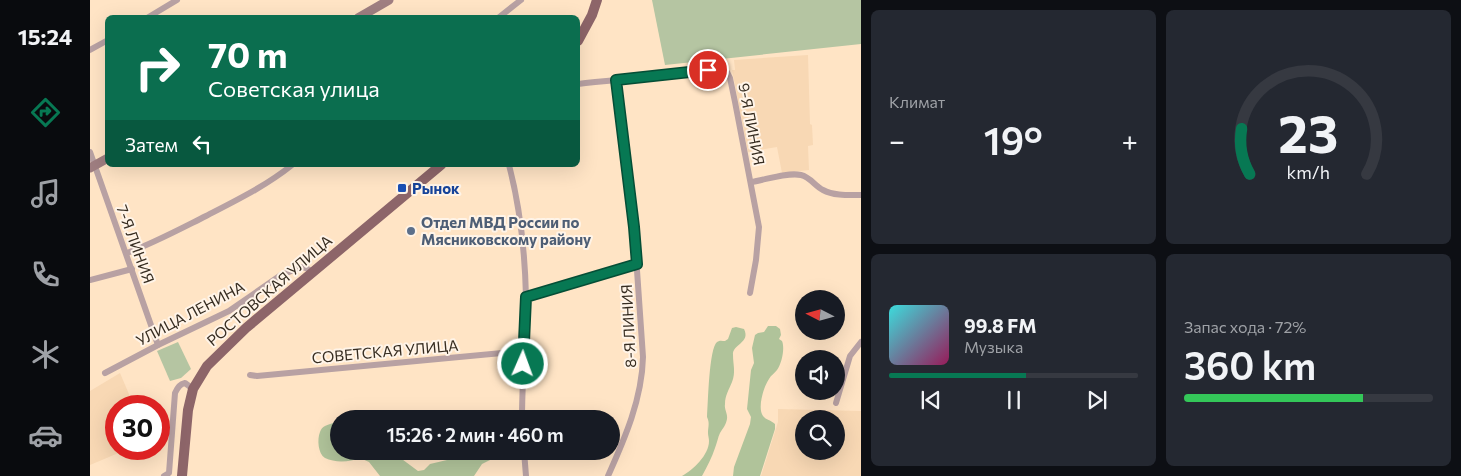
<!DOCTYPE html>
<html lang="ru">
<meta charset="utf-8">
<style>
:root{--surface:#171b24;--page:#242831;--text:#f1f3f6;--muted:#9ea1a6;--line:#363941;--accent:#077853}
body{margin:0;font-family:Commissioner,sans-serif;background:var(--page);color:var(--text);height:100vh;display:flex;flex-direction:column;font-size:19px;white-space:nowrap}
*{box-sizing:border-box;margin:0}
p{font-size:16px;color:var(--muted)}
.icon{flex:none;width:28px;height:28px;fill:none;stroke:currentColor;stroke-width:2;stroke-linecap:round;stroke-linejoin:round}
.map{position:relative;flex:1;overflow:hidden}
.details{display:flex;flex-direction:column;gap:10px;padding:10px;background:#0d0f14;width:600px}
.details>*{flex:none}
.guide{position:absolute;left:15px;top:15px;width:475px;height:152px;border-radius:8px;box-shadow:0 5px 20px #0002;background:#0b6e4f;color:#fff;overflow:hidden}
.needle{width:32px;rotate:276deg}
.tools{position:absolute;left:705px;top:290px;display:grid;gap:10px}
.tools a{display:grid;place-items:center;width:50px;height:50px;border-radius:50%;background:var(--surface);box-shadow:0 5px 20px #0002;font-size:25px}
.speed{position:absolute;left:15px;top:395px;display:flex;gap:10px;font-size:25px;font-weight:700;text-align:center}
.speed>*{display:grid;place-content:center;width:65px;height:65px;border-radius:50%;background:var(--surface);box-shadow:0 5px 20px #0002;line-height:1}
.speed .limit{border:8px solid #d22;background:#fff;color:#111}
.pin{position:absolute;display:grid;place-items:center;width:42px;height:42px;color:#fff;margin:-21px;border:2px solid #fff;border-radius:50%;box-shadow:0 1px 5px #0007}
.me{position:absolute;width:55px;margin:-28px;rotate:2deg;stroke-linejoin:round;filter:drop-shadow(0 0 4px #0008)}
.turn{display:flex;align-items:center;gap:18px;height:105px;padding:0 20px;font-size:22px}
.turn .icon{width:65px;height:65px;stroke-width:2.5}
.turn b{display:block;font-size:35px;line-height:42px}
.then{display:flex;align-items:center;height:48px;padding:0 20px;background:#0003;gap:10px;font-size:19px}
.big{font-size:38px;font-weight:600;line-height:1.1}
.details .card{flex:1;display:flex;flex-direction:column;justify-content:center;gap:8px;min-width:0;padding:0 18px;border-radius:8px;background:var(--page)}
.details .dial{align-items:center;gap:0}
.dial svg{height:130px;overflow:visible;fill:none;stroke:var(--line);stroke-width:7;stroke-linecap:round;text-anchor:middle}
.dial text{fill:var(--text);stroke:none}
.song{display:flex;align-items:center;gap:15px}
.cover{width:60px;height:60px;border-radius:8px;background:linear-gradient(135deg,hsl(180 70% 55%),hsl(330 70% 35%))}
.played{height:5px;border-radius:2px;background:linear-gradient(90deg,var(--accent) 55%,var(--line) 55%)}
.keys{display:flex;justify-content:space-around;direction:ltr}
.heat{display:flex;justify-content:space-between;align-items:center;font-size:28px;direction:ltr}
.charge{height:8px;border-radius:4px;background:linear-gradient(90deg,#34c759 72%,var(--line) 0)}
.details .tiles{flex:1;display:grid;gap:10px;grid-template-columns:repeat(2,1fr)}
.trip{position:absolute;left:240px;top:410px;width:290px;height:50px;border-radius:25px;background:var(--surface);box-shadow:0 5px 20px #0002;font-weight:600;line-height:50px;text-align:center}
main{display:flex;flex:1;min-height:0}
.tab-bar{display:flex;flex-direction:column;width:90px;justify-content:space-around;align-items:center;background:#090b0e;color:var(--muted)}
.tab-bar .icon{width:35px;height:35px}
.tab-bar .active{color:var(--accent)}
.tab-bar b{font-size:22px;color:var(--text)}
.map>svg:first-child{display:block}
.built{fill:#f8d8b4;fill-rule:evenodd}
.green{fill:#b5c5a2}
.forest{fill:#b0c39a}
.lines{fill:none;stroke-linecap:round;stroke-linejoin:round}
.street{stroke:#b8a1a3;stroke-width:6}
.secondary{stroke:#9f7e81;stroke-width:9}
.primary{stroke:#8d6569;stroke-width:10}
.route-casing{stroke:#054e36;stroke-width:12}
.route{stroke:#077853;stroke-width:9}
.transit-dot{fill:#1a4fb4;stroke:#fff4e8;stroke-width:2}
.service-dot{fill:#5c6f8a;stroke:#fff4e8;stroke-width:2}
.labels{text-anchor:middle;dominant-baseline:central;stroke-width:4;stroke-linejoin:round;paint-order:stroke}
.street-label{font-size:15px;fill:#362c20;stroke:#fff4e8}
.transit-label{font-size:15px;font-weight:bold;fill:#164399;stroke:#fff4e8;text-anchor:start}
.service-label{font-size:15px;font-weight:bold;fill:#4e5e75;stroke:#fff4e8;text-anchor:start}
</style>
<main>
<nav class="tab-bar">
<b>15:24</b>
<svg class="icon active" aria-label="directions" viewBox="0 0 24 24"><path d="M12 3l9 9-9 9-9-9zM9 14v-3h6M13 9l2 2-2 2"/></svg>
<svg class="icon" aria-label="music" viewBox="0 0 24 24"><path d="M9 18V5l10-2v13"/><circle cx="6" cy="18" r="3"/><circle cx="16" cy="16" r="3"/></svg>
<svg class="icon" aria-label="phone" viewBox="0 0 24 24"><path d="M5 4h4l2 5-3 2q2 4 5 5l2-3 5 2v4C11 20 4 13 5 4z"/></svg>
<svg class="icon" aria-label="climate" viewBox="0 0 24 24"><path d="M12 3v18M4 7l16 10M4 17L20 7"/></svg>
<svg class="icon" aria-label="car" viewBox="0 0 24 24"><path d="M5 17H2v-5l4-1 3-4h7l3 4 3 1v5h-3M9 17h6M6 11h13"/><circle cx="7" cy="17" r="2"/><circle cx="17" cy="17" r="2"/></svg>
</nav>
<div class="map">
<svg width="771" height="476" viewBox="0 0 771 476">
<rect width="100%" height="100%" fill="#ffe4c5"/>
<g class="built">
<path d="M718,55L720,124L722,125L723,145L718,146L719,170L692,173L687,147L658,152L642,70H645L644,60Z"/>
<path d="M30,373L44,406H26V449H38L0,465V391Z"/>
<path d="M688,409L771,411V476H671L688,422ZM714,419H746V451H714Z"/>
</g>
<g class="green">
<path d="M562,0H771V44L575,65Z"/>
<path d="M88,342L101,369L91,378L80,381L67,351Z"/>
</g>
<g class="forest">
<path d="M678,326H686L690,329L691,335L689,339L692,341C695,348 692,363 687,370C685,373 681,375 679,379C674,386 667,408 673,416C676,420 681,420 685,424V429L670,476H643L644,467L660,424L661,417L657,409L661,370L664,363L662,348L665,335L668,333L674,332Z"/>
<path d="M646,327L654,329C661,343 642,344 643,355C643,365 646,372 642,382C639,390 635,395 635,404C634,409 638,414 637,419C636,425 633,428 630,433C628,437 627,443 625,448C622,457 617,467 612,476H592C603,470 619,455 619,441C619,438 618,436 618,433C618,427 620,423 617,417C618,404 619,348 627,342C630,340 632,341 635,341L638,339L642,328Z"/>
<path d="M243,423L249,424V451H301L328,471L334,470L340,464L357,460L363,456H373L381,451H403V454L400,460L392,464L384,476H290L279,462L270,458C260,462 245,463 235,458C228,454 227,439 230,432C232,426 237,425 243,423Z"/>
</g>
<g class="lines">
<g class="street">
<path d="M57,18L87,0"/>
<path d="M408,18L431,0"/>
<path d="M0,50L18,40"/>
<path d="M488,84C514,81 541,79 568,76C590,73 616,65 637,72L640,78L645,102L669,227L666,260L660,293"/>
<path d="M0,152L68,345"/>
<path d="M419,165C430,207 435,253 436,297C436,338 432,378 432,419"/>
<path d="M661,182C675,180 697,172 711,175C720,177 725,186 733,190C744,196 759,195 771,195"/>
<path d="M37,253C64,243 90,229 116,216C145,201 176,186 202,165"/>
<path d="M0,280L42,269"/>
<path d="M436,297L547,264"/>
<path d="M15,373L68,345L139,311L191,275L212,267L216,268L223,272"/>
<path d="M160,375L167,376L433,351"/>
<path d="M746,403L760,356L771,342"/>
<path d="M434,451L436,476"/>
<path d="M74,476L79,473L85,393C88,387 90,384 95,383L103,389"/>
<path d="M518,476C535,438 552,399 553,357L544,227L526,80"/>
</g>
<g class="secondary">
<path d="M268,18L299,0"/>
<path d="M0,168L18,158"/>
</g>
<g class="primary">
<path d="M488,41L502,15L507,0"/>
<path d="M92,476L98,410L103,389L117,366L156,328L351,165"/>
</g>
</g>
<g class="lines">
<defs>
<path id="route" d="M433,364L436,297L547,264L544,227L526,80L618,70"/>
</defs>
<use href="#route" class="route-casing"/>
<use href="#route" class="route"/>
</g>
<rect class="transit-dot" x="307" y="183" width="10" height="10" rx="2.5"/>
<circle class="service-dot" cx="321" cy="231" r="5"/>
<g class="labels">
<g class="street-label">
<text transform="translate(662 124) rotate(79)">9-Я ЛИНИЯ</text>
<text transform="translate(46 244) rotate(70)">7-Я ЛИНИЯ</text>
<text transform="translate(179 290) rotate(-41)">РОСТОВСКАЯ УЛИЦА</text>
<text transform="translate(100 313) rotate(-28)">УЛИЦА ЛЕНИНА</text>
<text transform="translate(538 326) rotate(-93)">8-Я ЛИНИЯ</text>
<text transform="translate(295 351) rotate(-5)">СОВЕТСКАЯ УЛИЦА</text>
</g>
<g class="transit-label">
<text x="322" y="188">Рынок</text>
</g>
<g class="service-label">
<text x="331" y="222">Отдел МВД России по<tspan x="331" dy="17">Мясниковскому району</tspan></text>
</g>
</g>
</svg>
<div class="tools">
<a><svg class="needle" viewBox="-14 -14 28 28"><path d="M0-13l5 13h-10z" fill="#e53935"/><path d="M0 13l5-13h-10z" fill="#9ea1a6"/></svg></a>
<a><svg class="icon" aria-label="sound" viewBox="0 0 24 24"><path d="M4 9h4l5-4v14l-5-4H4zM17 9q2 3 0 6"/></svg></a>
<a><svg class="icon" aria-label="search" viewBox="0 0 24 24"><circle cx="10" cy="10" r="6"/><path d="M15 15l6 6"/></svg></a>
</div>
<div class="speed"><div class="limit">30</div></div>
<div class="pin" style="left:618px;top:70px;background:#d93025"><svg class="icon" aria-label="arrive" viewBox="0 0 24 24"><path d="M6 21V4h12l-3 4 3 4H6"/></svg></div>
<svg class="me" style="left:433px;top:364px" viewBox="-20 -20 40 40"><circle r="17" fill="#077853" stroke="#fff" stroke-width="3"/><path d="M0-11L8 9 0 5-8 9z" fill="#fff"/></svg>
<div class="trip">15:26 · 2 мин · 460 m</div>
<div class="guide">
<div class="turn"><svg class="icon" aria-label="right" viewBox="0 0 24 24"><path d="M7 20v-9h11M14 6l5 5-5 5"/></svg><div><b>70 m</b>Советская улица</div></div>
<div class="then">Затем<svg class="icon" aria-label="left" viewBox="0 0 24 24"><path d="M17 20v-9H6M10 6l-5 5 5 5"/></svg></div>
</div>
</div>
<section class="details">
<div class="tiles">
<div class="card"><p>Климат</p>
<div class="heat"><a>−</a><b class="big">19°</b><a>+</a></div>
</div>
<div class="card dial"><svg viewBox="0 0 100 80">
<path d="M14 69A42 42 0 1 1 86 69"/>
<path d="M14 69A42 42 0 0 1 9 41" stroke="#077853"/>
<text x="50" y="56" font-size="32" font-weight="700">23</text>
<text x="50" y="72" font-size="11">km/h</text>
</svg></div>
<div class="card">
<div class="song"><i class="cover"></i><div><b>99.8 FM</b><p>Музыка</p></div></div>
<div class="played"></div>
<div class="keys"><svg class="icon" aria-label="previous" viewBox="0 0 24 24"><path d="M18 5L8 12l10 7zM5 5v14"/></svg><svg class="icon" aria-label="pause" viewBox="0 0 24 24"><path d="M8 5v14M16 5v14"/></svg><svg class="icon" aria-label="next" viewBox="0 0 24 24"><path d="M6 5l10 7-10 7zM19 5v14"/></svg></div>
</div>
<div class="card"><p>Запас хода · 72%</p><b class="big">360 km</b><div class="charge"></div></div>
</div>
</section>
</main>
